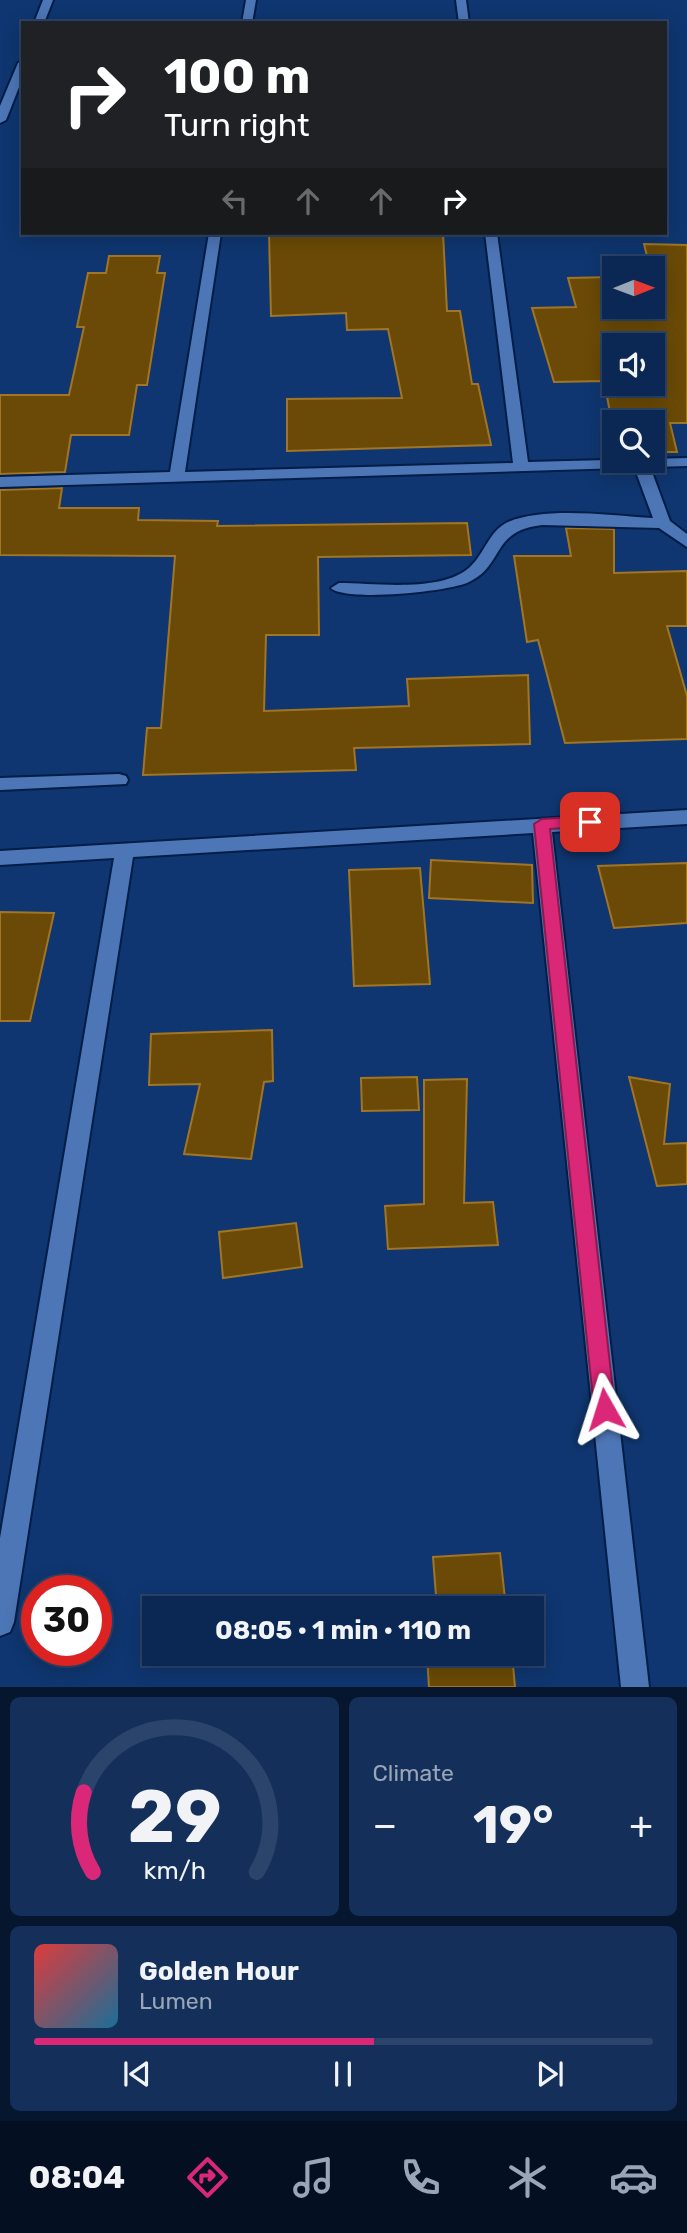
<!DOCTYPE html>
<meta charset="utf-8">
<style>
:root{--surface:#0b2854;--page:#14305a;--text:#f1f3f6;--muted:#9aa6b8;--line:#2b446b;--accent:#db2777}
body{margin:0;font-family:Rubik,sans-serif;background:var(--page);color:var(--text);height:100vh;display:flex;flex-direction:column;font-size:26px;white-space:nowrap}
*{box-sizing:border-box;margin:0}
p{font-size:23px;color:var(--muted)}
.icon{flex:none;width:38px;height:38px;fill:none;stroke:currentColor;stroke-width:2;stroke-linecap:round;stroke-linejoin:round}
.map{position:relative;height:1687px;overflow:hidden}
.drawer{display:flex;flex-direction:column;gap:10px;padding:10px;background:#06162e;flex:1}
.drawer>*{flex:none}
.banner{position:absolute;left:21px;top:21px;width:646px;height:214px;border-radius:0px;box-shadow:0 4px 18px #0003,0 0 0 2px var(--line);background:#202124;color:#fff;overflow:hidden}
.needle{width:46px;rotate:89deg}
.controls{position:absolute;left:602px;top:256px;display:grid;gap:14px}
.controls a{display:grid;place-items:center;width:63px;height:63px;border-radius:0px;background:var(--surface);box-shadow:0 4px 18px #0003,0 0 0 2px var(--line);font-size:35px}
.speed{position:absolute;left:21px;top:1575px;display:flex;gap:14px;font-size:35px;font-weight:700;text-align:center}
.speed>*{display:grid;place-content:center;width:91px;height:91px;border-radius:50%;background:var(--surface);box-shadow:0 4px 18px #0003,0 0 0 2px var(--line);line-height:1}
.speed .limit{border:10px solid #d22;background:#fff;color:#111}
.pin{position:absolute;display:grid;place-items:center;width:60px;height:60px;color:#fff;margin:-30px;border-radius:14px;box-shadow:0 4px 10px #0006}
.me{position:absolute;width:77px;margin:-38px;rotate:354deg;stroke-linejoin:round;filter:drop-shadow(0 0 5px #0008)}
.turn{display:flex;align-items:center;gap:24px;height:147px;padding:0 28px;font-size:32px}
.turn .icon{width:91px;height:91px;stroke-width:2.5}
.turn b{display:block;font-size:49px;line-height:60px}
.lanes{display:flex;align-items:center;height:66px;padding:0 28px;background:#0003;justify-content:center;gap:35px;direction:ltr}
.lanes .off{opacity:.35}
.big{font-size:52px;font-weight:700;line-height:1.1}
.drawer .widget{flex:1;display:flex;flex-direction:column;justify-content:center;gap:10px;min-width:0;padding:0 24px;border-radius:10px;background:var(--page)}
.drawer .dial{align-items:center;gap:0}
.dial svg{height:182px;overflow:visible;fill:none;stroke:var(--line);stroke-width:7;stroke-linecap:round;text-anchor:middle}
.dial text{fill:var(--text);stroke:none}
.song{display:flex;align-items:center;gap:21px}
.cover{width:84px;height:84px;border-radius:10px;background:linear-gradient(135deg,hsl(0 70% 55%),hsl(200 70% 35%))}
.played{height:7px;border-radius:4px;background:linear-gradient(90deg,var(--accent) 55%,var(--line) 55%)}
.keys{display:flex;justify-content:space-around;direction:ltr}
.heat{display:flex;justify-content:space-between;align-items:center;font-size:38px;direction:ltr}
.drawer .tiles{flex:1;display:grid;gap:10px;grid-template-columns:1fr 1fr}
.widget:last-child{grid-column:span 2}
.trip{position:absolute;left:142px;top:1596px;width:402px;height:70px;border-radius:0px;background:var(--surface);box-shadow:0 4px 18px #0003,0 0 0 2px var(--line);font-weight:700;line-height:70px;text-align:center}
.dock{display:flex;height:112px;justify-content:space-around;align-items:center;background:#041022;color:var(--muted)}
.dock .icon{width:49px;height:49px}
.dock .selected{color:var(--accent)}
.dock b{font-size:32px;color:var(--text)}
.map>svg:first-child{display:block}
.building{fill:#6a4a06;stroke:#a17524;stroke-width:2;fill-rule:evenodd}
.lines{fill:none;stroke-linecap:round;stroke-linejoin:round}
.service-casing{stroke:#021d48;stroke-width:4}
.minor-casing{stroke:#021d48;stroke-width:4}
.service{fill:#4d76b6;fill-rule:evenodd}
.minor{fill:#4d76b6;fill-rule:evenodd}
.route{fill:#db2777;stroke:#8e194d;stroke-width:2}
</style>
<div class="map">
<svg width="687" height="1687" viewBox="0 0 687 1687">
<rect width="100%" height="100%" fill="#0f3670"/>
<g class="building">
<path d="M269,233H443L447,311H460L472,384H478L491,445L287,451V399L402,398L388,329L347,330L346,313L271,316Z"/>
<path d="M644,244L687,245V423H670L677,452H653V422H614V433L604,381L554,382L532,308L576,307L568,278L614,277V306H653V268H650ZM614,345H653V383H614Z"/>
<path d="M109,256H160L157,273H165L147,385H137L129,435H71L65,472L0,474V395H69L84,327H77L88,273H106Z"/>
<path d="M62,488L59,508H139L138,520L218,521L217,526L467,523L471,555L318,557L319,635H266L264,711L409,706L407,679L528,675L530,744L354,748L356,770L143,775L147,728H161L175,556L0,555V490Z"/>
<path d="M566,528L614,529V573L687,571V626H667L687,696V739L565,743L538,640L527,642L514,556H571Z"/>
<path d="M431,860L532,865L533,903L429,898Z"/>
<path d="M687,863V923L614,928L598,866Z"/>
<path d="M420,868L430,984L354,986L349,870Z"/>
<path d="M0,912L54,913L30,1021H0Z"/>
<path d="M272,1030L273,1081L264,1082L251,1159L184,1154L200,1084L149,1085L151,1034Z"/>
<path d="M417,1077L419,1110L362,1111L361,1078Z"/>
<path d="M629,1077L670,1084L664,1144L687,1143V1184L657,1186Z"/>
<path d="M467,1079L464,1203L493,1202L498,1245L388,1249L385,1206L424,1204V1080Z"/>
<path d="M296,1223L302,1267L223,1278L219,1232Z"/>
<path d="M500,1553L506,1608H437L433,1557Z"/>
<path d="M441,1654H512L515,1687H429L427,1655Z"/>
</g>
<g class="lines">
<defs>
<path id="service" d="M638,460L646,461L649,464L670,521L687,534V547L659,528L542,525C490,531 505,565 469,582C449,592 344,602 331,588L339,583C375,583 442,593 470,567C485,553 489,531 508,522C547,506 611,516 653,518L633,464Z"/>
<g id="minor">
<path d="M43,0H53L44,23H34Z"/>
<path d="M246,0H256L252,23H242Z"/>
<path d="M456,0H466L469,23H459Z"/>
<path d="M23,60V77L6,120L0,123V106L18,63Z"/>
<path d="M209,233H221L185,472L513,463L485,233H497L528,462L687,458V466L0,487V477L170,472Z"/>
<path d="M119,774L126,776L128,780L126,784L0,790V778Z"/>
<path d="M687,810V824L552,832L649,1687H621L533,833L133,857L14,1622L10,1632L0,1636V1538L114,858L0,865V851Z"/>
</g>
</defs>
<use href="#service" class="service-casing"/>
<use href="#minor" class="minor-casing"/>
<use href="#service" class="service"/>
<use href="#minor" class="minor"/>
</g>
<path class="route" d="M590,816L598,822L596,826L550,829L615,1409L612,1416L605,1419L597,1416L594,1409L534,824L542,819Z"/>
</svg>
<div class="controls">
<a><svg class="needle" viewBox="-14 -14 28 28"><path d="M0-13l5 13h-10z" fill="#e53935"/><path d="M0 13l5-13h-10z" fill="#9aa6b8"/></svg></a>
<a><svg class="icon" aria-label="sound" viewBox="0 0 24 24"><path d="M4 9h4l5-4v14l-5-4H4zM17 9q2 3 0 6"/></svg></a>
<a><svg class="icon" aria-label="search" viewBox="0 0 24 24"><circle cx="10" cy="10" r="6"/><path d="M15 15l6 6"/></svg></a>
</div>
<div class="speed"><div class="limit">30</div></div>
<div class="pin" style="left:590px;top:822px;background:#d93025"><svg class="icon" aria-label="arrive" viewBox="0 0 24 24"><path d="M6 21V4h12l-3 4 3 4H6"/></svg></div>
<svg class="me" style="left:605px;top:1409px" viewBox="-20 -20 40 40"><path d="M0-17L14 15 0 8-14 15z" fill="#db2777" stroke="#fff" stroke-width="4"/></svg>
<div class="trip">08:05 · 1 min · 110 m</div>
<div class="banner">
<div class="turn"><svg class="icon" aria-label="right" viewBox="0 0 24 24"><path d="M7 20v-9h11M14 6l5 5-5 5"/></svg><div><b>100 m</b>Turn right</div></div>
<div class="lanes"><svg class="icon off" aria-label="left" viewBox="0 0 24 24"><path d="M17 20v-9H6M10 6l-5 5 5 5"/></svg><svg class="icon off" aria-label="ahead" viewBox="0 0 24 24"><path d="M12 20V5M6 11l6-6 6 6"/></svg><svg class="icon off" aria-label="ahead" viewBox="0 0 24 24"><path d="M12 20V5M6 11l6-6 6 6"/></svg><svg class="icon" aria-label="right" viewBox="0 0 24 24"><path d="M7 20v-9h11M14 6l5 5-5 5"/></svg></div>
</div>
</div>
<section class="drawer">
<div class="tiles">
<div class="widget dial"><svg viewBox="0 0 100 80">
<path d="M14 69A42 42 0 1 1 86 69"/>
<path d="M14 69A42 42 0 0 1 10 34" stroke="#db2777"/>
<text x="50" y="56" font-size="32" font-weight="700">29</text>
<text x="50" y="72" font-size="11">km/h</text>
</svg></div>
<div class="widget"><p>Climate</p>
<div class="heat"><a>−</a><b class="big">19°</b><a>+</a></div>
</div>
<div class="widget">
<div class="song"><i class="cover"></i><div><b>Golden Hour</b><p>Lumen</p></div></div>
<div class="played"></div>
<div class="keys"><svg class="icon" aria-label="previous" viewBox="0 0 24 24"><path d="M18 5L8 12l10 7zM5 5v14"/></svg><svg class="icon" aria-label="pause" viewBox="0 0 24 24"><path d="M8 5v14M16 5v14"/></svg><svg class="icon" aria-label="next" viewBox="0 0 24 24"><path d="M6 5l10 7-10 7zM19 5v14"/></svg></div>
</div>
</div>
</section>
<nav class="dock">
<b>08:04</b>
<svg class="icon selected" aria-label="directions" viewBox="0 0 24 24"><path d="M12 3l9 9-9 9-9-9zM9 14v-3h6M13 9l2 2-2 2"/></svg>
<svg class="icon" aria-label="music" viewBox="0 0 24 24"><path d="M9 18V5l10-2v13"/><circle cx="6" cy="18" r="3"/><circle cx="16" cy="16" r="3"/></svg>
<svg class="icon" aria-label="phone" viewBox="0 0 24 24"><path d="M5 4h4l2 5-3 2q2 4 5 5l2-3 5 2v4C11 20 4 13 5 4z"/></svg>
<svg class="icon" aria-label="climate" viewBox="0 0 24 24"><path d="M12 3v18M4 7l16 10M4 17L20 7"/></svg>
<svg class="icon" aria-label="car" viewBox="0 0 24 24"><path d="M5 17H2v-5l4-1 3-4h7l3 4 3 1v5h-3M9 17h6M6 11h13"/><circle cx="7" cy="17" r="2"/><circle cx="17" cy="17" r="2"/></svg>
</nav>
